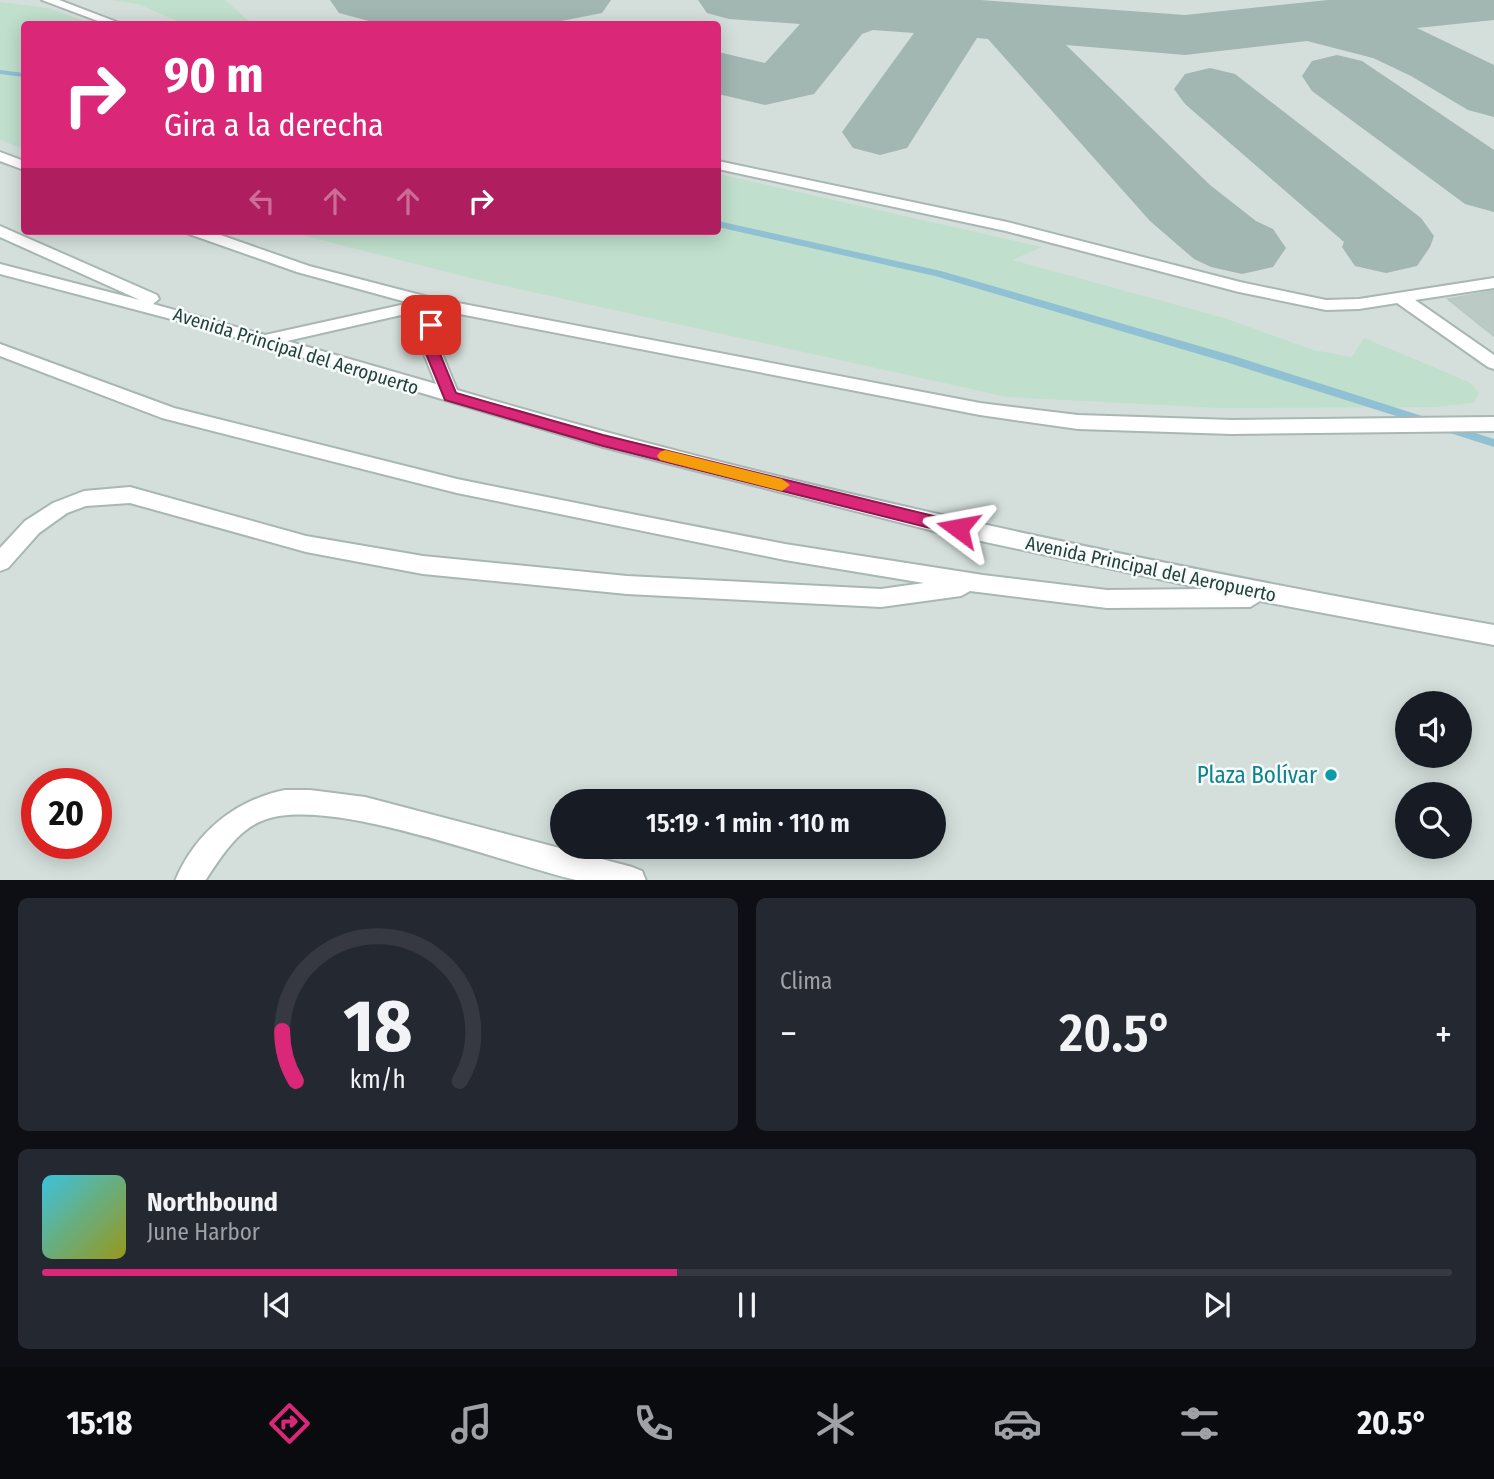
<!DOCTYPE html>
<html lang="es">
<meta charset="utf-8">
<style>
:root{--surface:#171b24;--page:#242831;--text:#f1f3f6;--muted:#9ea1a6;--line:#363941;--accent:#db2777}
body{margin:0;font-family:"Fira Sans Condensed",sans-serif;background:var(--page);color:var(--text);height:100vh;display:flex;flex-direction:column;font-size:26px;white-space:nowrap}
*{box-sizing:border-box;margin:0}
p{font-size:23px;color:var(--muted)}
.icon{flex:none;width:38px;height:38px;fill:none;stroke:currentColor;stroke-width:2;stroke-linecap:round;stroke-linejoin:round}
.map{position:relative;height:880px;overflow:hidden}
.details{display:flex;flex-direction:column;gap:18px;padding:18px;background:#0d0f14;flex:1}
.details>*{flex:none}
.top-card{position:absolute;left:21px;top:21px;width:700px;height:214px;border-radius:7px;box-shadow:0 4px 18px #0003;background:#db2777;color:#fff;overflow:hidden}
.buttons{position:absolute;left:1395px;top:691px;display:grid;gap:14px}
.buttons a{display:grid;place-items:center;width:77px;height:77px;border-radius:50%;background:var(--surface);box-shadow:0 4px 18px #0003;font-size:35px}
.speed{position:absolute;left:21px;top:768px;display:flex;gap:14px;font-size:35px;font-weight:700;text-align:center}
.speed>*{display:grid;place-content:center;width:91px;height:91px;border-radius:50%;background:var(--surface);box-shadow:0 4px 18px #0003;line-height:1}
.speed .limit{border:10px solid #d22;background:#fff;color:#111}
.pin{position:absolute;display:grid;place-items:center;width:60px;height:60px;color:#fff;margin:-30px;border-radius:14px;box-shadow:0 4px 10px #0006}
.me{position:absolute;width:77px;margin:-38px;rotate:283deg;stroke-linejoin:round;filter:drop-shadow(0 0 5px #0008)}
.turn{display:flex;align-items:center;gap:24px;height:147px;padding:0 28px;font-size:32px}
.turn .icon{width:91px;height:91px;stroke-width:2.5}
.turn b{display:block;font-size:49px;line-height:60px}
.lanes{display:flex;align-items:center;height:66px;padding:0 28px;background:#0003;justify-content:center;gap:35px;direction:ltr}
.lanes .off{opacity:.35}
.big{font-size:52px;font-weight:600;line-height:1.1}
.details .card{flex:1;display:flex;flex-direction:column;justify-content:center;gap:10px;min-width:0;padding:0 24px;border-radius:10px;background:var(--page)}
.details .dial{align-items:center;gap:0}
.dial svg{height:182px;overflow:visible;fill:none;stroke:var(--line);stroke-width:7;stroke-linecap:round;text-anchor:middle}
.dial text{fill:var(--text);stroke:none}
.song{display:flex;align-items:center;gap:21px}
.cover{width:84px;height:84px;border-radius:10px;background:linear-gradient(135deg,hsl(190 70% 55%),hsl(60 70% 35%))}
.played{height:7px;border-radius:4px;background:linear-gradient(90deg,var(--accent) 45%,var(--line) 45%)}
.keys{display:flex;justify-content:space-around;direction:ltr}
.heat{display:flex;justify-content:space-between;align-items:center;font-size:38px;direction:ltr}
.details .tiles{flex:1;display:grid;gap:18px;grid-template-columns:1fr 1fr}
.card:last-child{grid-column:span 2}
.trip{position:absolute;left:550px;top:789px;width:396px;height:70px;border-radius:35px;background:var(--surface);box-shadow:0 4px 18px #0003;font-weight:600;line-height:70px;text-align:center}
.dock{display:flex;height:112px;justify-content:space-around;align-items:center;background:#090b0e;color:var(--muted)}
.dock .icon{width:49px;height:49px}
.dock .on{color:var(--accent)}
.dock b{font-size:32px;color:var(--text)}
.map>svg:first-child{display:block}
.built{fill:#d4dfdb;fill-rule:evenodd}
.green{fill:#c0dfcc}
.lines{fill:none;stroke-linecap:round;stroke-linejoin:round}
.stream{fill:#8fc0d3;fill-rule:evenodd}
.taxiway{fill:#a2b6b2;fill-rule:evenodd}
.building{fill:#bbcac5;stroke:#b8c9c4;stroke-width:2}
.service-casing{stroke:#a8b7b4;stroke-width:4}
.service{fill:#fff;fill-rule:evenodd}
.route{fill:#db2777;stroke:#8e194d;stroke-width:2}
.slow{fill:#f59e0b}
.culture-dot{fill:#0f9aa8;stroke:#f7fbf9;stroke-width:2.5}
.labels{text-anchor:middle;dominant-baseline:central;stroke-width:5;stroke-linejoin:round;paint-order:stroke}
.street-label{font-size:19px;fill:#24413d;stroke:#f7fbf9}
.near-culture-label{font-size:23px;fill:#0d838f;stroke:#f7fbf9;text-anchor:end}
</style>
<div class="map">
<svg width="1494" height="881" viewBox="0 0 1494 881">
<rect width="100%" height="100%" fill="#e6efec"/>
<path class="built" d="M0,0H1494V880H0ZM24,24H718V231H24ZM1407,704H1460V756H1407ZM37,784H96V844H37ZM1407,794H1460V847H1407ZM562,802H933V847H562Z"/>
<g class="green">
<path d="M111,0H225L252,24H184L138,4Z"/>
<path d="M0,2L48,8L93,24H24V149L0,140Z"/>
<path d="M718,174L1042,247L1012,260L1224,318L1313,350L1352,357L1364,338L1471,383L1479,393L1473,403L1435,407L1220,408L1007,397L470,278L286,231H718Z"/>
</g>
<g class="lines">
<g class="stream">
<path d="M0,70L24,73V77L0,74Z"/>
<path d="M718,221L941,271L1237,357L1494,439V447L1229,363L935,276L718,227Z"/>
</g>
<g class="taxiway">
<path d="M330,0H611L602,13L546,24H380L339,13Z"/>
<path d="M698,0H980L1185,15L1328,0H1494V20L1417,28L1494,65V117L1468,110L1411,76L1373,58L1307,41L1185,55L1066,45L1210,185L1256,221L1273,229L1286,248L1273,267L1242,274L1211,267L1194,259L1150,221L988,39L977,38L907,148L880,155L853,148L842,132L914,33L873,30L862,34L814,94L765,105L718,94V52L765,63L800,24L729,19L707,13Z"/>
<path d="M1337,55L1362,61L1494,150V212L1465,204L1312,91L1302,76L1312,61Z"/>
<path d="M1210,68L1235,74L1421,218L1434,236L1430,247L1417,266L1386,273L1355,266L1342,247L1344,242L1185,104L1174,89L1185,74Z"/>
</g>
</g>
<path class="building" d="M1494,291V336L1448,299Z"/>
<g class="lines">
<defs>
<g id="service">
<path d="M42,0H59L122,24H106Z"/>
<path d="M0,152L24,161V170L0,161Z"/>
<path d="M718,161L1007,222L1240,282L1326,300L1359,299L1494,278V288L1415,300L1494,355V369L1488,367L1397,303L1359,309L1326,310L1239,292L1006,231L718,169Z"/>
<path d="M0,226L157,295L159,299L153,304L265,335L410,303L297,272L189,234L186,231H209L309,266L432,298L980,403L1078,415L1232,420L1494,417V431L1232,434L1078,429L980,415L439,310L440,349L457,390C797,490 1145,563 1494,625V645L1260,601L1250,607L1107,608L970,591L961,596L881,607L627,594L423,574L306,552L130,503L86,506L67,513L39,533L8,568L0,571V548L25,521L53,503L84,491L130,487L306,536L423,556L627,576L881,589L924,583L785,560L457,493L162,418L0,356V344L174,408L457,479L601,508L785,544L983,575L1107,590L1206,589L934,531L603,447L190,324L0,274V264L140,300L0,237ZM423,310L422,349L436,384L287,341Z"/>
<path d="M285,790H310L365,797L632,867L642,871L646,881C624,881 597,881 576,880C502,863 330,795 264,820C238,829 220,858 205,881H175C195,833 235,800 285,790Z"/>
</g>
</defs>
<use href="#service" class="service-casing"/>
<use href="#service" class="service"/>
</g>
<path class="route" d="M431,321L438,325V349L456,393L603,435L958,522L964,524L966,528L964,533L958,535L603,446L445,400L424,349V325Z"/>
<path class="slow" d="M665,450L782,479L790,485L782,491L660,460L657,456L660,452Z"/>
<circle class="culture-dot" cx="1331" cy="775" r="7"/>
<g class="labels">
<g class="street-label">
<text transform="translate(296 351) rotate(17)">Avenida Principal del Aeropuerto</text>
<text transform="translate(1151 569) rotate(12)">Avenida Principal del Aeropuerto</text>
</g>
<g class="near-culture-label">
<text x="1317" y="775">Plaza Bolívar</text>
</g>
</g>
</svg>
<div class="buttons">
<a><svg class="icon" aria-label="sound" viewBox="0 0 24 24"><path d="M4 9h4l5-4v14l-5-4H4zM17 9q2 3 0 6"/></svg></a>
<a><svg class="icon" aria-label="search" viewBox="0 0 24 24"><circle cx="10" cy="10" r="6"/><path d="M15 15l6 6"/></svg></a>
</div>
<div class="speed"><div class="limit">20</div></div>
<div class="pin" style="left:431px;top:325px;background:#d93025"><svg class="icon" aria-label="arrive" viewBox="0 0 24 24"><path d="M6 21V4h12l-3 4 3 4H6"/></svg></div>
<svg class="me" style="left:958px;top:528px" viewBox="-20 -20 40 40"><path d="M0-17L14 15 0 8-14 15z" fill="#db2777" stroke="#fff" stroke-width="4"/></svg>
<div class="trip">15:19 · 1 min · 110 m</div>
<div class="top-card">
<div class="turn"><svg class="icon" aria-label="right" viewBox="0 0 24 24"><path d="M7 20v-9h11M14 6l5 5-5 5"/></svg><div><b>90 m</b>Gira a la derecha</div></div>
<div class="lanes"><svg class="icon off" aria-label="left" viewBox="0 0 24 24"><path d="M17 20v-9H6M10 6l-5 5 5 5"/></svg><svg class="icon off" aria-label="ahead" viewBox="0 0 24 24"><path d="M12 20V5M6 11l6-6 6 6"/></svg><svg class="icon off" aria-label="ahead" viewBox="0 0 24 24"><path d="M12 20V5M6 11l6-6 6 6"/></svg><svg class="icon" aria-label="right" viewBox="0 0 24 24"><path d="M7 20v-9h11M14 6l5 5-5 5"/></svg></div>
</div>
</div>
<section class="details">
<div class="tiles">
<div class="card dial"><svg viewBox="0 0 100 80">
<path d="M14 69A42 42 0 1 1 86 69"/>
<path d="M14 69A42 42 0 0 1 8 47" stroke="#db2777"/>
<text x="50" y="56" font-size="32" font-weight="700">18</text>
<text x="50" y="72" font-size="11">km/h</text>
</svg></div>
<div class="card"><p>Clima</p>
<div class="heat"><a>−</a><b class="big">20.5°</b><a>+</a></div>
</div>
<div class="card">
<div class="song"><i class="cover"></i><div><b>Northbound</b><p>June Harbor</p></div></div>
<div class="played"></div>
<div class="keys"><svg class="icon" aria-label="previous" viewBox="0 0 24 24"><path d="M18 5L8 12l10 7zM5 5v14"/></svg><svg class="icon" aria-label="pause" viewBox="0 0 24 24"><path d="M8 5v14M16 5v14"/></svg><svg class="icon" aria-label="next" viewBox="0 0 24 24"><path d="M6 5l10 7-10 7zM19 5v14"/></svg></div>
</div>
</div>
</section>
<nav class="dock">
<b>15:18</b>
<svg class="icon on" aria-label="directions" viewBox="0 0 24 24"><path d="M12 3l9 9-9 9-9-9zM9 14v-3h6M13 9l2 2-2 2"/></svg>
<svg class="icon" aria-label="music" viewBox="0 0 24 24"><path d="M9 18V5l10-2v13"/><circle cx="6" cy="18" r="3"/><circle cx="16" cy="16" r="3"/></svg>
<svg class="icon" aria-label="phone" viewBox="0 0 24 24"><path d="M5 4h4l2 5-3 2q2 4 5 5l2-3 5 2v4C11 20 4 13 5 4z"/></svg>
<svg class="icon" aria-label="climate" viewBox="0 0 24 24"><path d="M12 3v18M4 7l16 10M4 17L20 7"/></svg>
<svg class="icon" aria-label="car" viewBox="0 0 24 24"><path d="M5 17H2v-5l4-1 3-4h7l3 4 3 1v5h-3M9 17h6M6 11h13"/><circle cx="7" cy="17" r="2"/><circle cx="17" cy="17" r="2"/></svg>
<svg class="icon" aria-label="filters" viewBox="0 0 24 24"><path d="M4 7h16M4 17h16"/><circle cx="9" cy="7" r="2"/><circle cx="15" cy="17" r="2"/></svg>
<b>20.5°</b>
</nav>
